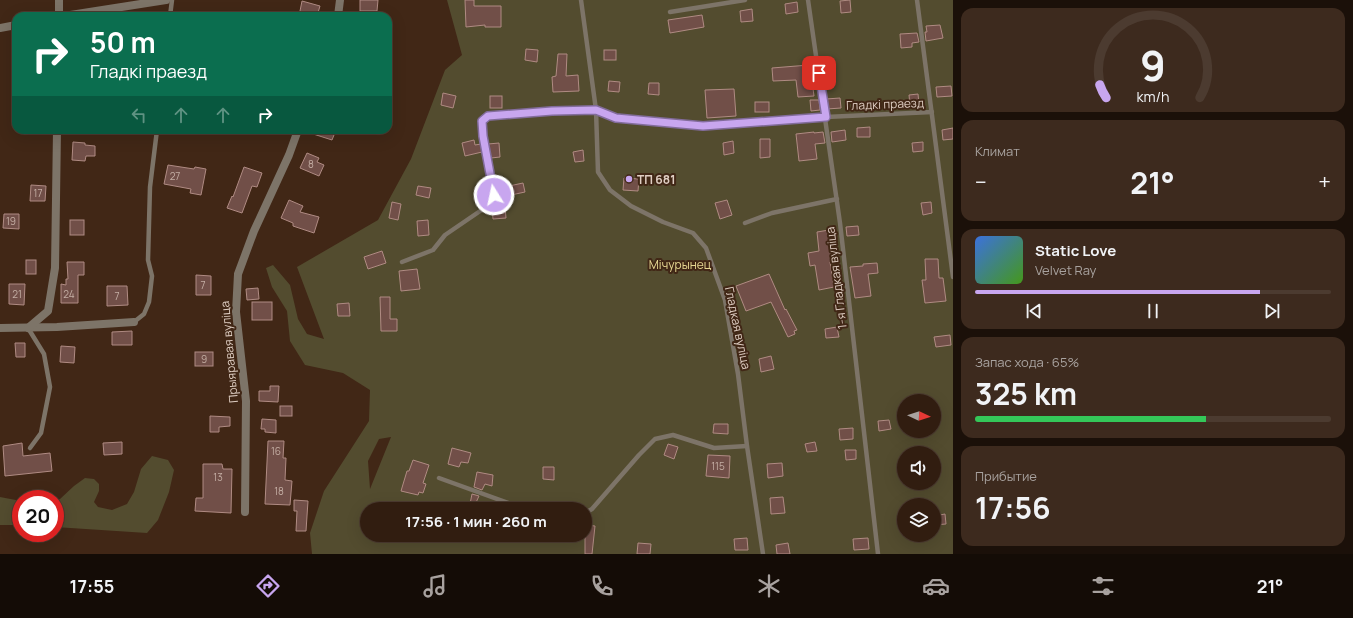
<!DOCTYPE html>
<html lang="ru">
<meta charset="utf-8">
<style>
:root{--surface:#311d10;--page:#3d2a1e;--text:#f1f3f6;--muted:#a8a29f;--line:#4c3b30;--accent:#c8a6ef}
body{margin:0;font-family:Manrope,sans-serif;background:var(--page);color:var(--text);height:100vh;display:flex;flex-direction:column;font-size:15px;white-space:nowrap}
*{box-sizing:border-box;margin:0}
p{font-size:13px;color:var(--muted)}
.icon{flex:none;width:22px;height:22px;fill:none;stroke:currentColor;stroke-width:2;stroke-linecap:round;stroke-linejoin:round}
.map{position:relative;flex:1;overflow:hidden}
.side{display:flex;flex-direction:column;gap:8px;padding:8px;background:#1b1009;width:400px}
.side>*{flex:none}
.hud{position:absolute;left:12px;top:12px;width:380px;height:122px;border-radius:12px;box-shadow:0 4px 16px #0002,0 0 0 1px var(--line);background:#0b6e4f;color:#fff;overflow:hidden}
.needle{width:26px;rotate:94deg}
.controls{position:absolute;left:897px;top:394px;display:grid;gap:8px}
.controls a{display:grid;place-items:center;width:44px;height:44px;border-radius:50%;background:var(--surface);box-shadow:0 4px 16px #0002,0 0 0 1px var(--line);font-size:20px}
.speed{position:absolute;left:12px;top:490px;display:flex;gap:8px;font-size:20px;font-weight:700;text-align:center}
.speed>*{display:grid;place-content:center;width:52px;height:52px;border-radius:50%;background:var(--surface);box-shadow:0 4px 16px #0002,0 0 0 1px var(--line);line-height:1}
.speed .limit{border:6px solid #d22;background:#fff;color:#111}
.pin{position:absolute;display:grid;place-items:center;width:34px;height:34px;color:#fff;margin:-17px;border-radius:8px;box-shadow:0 2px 6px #0006}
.me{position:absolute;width:44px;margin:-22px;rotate:350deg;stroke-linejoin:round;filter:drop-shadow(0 0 3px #0008)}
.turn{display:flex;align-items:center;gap:14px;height:84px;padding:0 12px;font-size:18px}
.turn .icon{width:52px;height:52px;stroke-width:2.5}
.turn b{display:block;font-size:28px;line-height:34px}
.lanes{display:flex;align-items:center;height:38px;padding:0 12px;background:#0003;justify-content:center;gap:20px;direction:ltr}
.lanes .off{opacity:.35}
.big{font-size:30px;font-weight:700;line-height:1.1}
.side .widget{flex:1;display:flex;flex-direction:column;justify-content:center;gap:6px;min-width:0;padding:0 14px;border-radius:12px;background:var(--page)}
.side .dial{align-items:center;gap:0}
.dial svg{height:104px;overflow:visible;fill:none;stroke:var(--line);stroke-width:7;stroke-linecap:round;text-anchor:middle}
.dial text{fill:var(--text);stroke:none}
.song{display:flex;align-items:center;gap:12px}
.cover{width:48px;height:48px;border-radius:6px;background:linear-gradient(135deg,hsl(220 70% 55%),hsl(100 70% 35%))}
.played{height:4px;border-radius:2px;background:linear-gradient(90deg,var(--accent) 80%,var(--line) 80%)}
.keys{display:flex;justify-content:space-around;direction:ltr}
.heat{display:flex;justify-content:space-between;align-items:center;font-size:22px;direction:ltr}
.charge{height:6px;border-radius:3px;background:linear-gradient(90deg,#34c759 65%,var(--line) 0)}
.trip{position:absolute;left:360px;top:502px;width:232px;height:40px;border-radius:20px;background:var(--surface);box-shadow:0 4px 16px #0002,0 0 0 1px var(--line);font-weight:700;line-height:40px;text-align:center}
.menu{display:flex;height:64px;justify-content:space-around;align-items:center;background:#140c06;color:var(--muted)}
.menu .icon{width:28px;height:28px}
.menu .on{color:var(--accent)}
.menu b{font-size:18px;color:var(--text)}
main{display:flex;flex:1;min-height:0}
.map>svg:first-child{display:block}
.green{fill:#534c2f;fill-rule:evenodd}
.building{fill:#714f48;stroke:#b08b83}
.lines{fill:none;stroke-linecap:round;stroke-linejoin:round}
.lane{stroke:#7d7468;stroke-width:4.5}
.street{stroke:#7d7468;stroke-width:8}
.route-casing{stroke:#826c9b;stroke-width:10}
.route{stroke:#c8a6ef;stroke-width:7}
.poi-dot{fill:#c8a6ef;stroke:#412716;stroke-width:1.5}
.labels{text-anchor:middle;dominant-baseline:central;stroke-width:4;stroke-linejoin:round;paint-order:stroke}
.number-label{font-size:10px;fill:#c4aea4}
.street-label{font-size:12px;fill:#dfcec3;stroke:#412716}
.poi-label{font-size:12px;font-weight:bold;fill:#dfcec3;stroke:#412716;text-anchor:start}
.park-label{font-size:12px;fill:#e6d792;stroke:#412716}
</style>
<main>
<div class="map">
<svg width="953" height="554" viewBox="0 0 953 554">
<rect width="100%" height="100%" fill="#412716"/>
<g class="green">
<path d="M447,0H953V554H312L310,533L324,491L369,421L370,390L343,373L305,365L290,341L287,311L272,287L266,268L273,265L290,285L298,319L307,334L324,339L297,267L378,220L411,159L445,70L462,55ZM904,401H934V431H904ZM391,437L370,489L368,461L379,439ZM904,453H934V483H904ZM904,505H934V535H904ZM367,509H585V535H367Z"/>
<path d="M152,456L168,460L174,470L169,492L158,520L147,533L55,527V501L60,499L74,486L85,478L94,479L99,484V491L94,502L98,507L112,510L127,504L134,492L141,469Z"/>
<path d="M0,497L21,501V525H0Z"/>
</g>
<g class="building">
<path d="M360,0H378L377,11H360Z"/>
<path d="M465,0H474V6H501V27H485V25L466,27Z"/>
<path d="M850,0L851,12L841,13L840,1Z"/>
<path d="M302,1L320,6L317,16H299Z"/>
<path d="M797,2L798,12L786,14L785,4Z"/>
<path d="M752,9L753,21L741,22L740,11Z"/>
<path d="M702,15L704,27L670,33L668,20Z"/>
<path d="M940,25L943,38L926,41L925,32H927L926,26Z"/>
<path d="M917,33L919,42L912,43V47L901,48L900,34Z"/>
<path d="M526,49L538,50L537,62L525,60Z"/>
<rect x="604" y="50" width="12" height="10"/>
<path d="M558,54H567L566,76L578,75L579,91L553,92L552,77L556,76Z"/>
<path d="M809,65V81H812L814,96L798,97L796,80L773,81L772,68Z"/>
<path d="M609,81L620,82L619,92L608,91Z"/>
<path d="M649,83H659V95L648,94Z"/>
<path d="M951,86L952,96L937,97L936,87Z"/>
<path d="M734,89L736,116L707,118L705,90Z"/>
<path d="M443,93L456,96L453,108L441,105Z"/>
<path d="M918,94L919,104L910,105L909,95Z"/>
<rect x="490" y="96" width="12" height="12"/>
<path d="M840,98L841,108L827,109L826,99Z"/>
<path d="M810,100H819L820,110L811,111Z"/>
<rect x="755" y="102" width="14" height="10"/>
<path d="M870,127V137H857V128Z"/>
<path d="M953,128V139L943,140L942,130Z"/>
<path d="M307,130H336L332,140L307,132Z"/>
<path d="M845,130L846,140L832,142L831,132Z"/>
<path d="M814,132V133L823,132L825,143L815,144L817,159L799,161L796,134Z"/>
<path d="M760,139H770V157L760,158Z"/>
<path d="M474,140L475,145L481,144L482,152L465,156L462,143Z"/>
<path d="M733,141L734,153L724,155L723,143Z"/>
<path d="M73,142L85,143V145L95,146V156H86L85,161L72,160Z"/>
<path d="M923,142V151L913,152L912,143Z"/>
<path d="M499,143L500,157L491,158L488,144Z"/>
<path d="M583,150L584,161L575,162L573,152Z"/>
<path d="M307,153L319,158L317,162L324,165L319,176L300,168Z"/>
<path d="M168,165L194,169L195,167L206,169L201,195L190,193L191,189L164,184Z"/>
<path d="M244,167L262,173L257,187L252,186L242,213L227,208L232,196L233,197Z"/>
<path d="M624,178L639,179L638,191L623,190Z"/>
<path d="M523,183L525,192L511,195L509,186Z"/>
<path d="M31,185L46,186L45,201H30Z"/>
<path d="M418,186L431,188L429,198L416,195Z"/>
<path d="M289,200L303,206L300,212L319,217L314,233L293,226V223L281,218Z"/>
<path d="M727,200L732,215L720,219L715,203Z"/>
<path d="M392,202L401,204L398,220L389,218Z"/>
<path d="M931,202L932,213L923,215L921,203Z"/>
<path d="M505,206L506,218L493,219L492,207Z"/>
<path d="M4,214H19V229L3,228Z"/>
<rect x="70" y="220" width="14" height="15"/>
<path d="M428,220L429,235L418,236L417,221Z"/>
<path d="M858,226L859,235L847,236L846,227Z"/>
<path d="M829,230L831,244H829L833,262H830L834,287L819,290L815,265L810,266L808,253L819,251L817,232Z"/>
<path d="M382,251L386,263L368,269L364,257Z"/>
<path d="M925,259H938L939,278H943L946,301L925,303L922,280H926Z"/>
<rect x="26" y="260" width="10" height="14"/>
<path d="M67,262H84V275H78V303H61V284L66,285V279H68Z"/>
<path d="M877,263L878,273L868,274L871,296L855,298L850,267L863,266V264Z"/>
<path d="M417,269L420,289L401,291L399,271Z"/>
<path d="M769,274L785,310L786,309L797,330L794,331L795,334L788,337L771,302L746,311L736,286Z"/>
<path d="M196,275L211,276V295H196Z"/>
<path d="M9,284H25L24,305L9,304Z"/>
<path d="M107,286H127L128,305L107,306Z"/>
<path d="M258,288L259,299L247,300L246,289Z"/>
<path d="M380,297H390V319H397V331H381Z"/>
<rect x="252" y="302" width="20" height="18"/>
<path d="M349,303L350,316H338L337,304Z"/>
<path d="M837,327L839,337L826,338L825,329Z"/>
<path d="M132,331V345H112V332Z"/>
<path d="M950,335L951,345L936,347L934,337Z"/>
<path d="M15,343H25V357H16Z"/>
<path d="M61,346L75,347L74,363L60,362Z"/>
<rect x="195" y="352" width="18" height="14"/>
<path d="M771,356L774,369L761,372L759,359Z"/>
<path d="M270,386H279L278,402L259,401V391H270Z"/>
<rect x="280" y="406" width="12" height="10"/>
<path d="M210,416L230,417V426L219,427V432H210Z"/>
<path d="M262,419L276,420V433L265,432V429H261Z"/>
<path d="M889,420L891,429L879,431L878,421Z"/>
<path d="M714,424H728V434L713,433Z"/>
<path d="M853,428V439L840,440L839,429Z"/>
<path d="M268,441H284L283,458H286L285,480L292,481L290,505L265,504Z"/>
<path d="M122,442V454L104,455L103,443Z"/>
<path d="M815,442L817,451L807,452L805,444Z"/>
<path d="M22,443L23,456L50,453L52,471L5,476L3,446Z"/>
<path d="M668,444L678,447L674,459L664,455Z"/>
<path d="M452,448L471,453L468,463L461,462L459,467L448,464Z"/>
<path d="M845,450H856V459L846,460Z"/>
<path d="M708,455L730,456L729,478L706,476Z"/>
<path d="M413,460L429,465L423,483L426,484L423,493L419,492L418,495L401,491L407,471H409Z"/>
<path d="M782,463L783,476L768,478L767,464Z"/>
<path d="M203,464H222L223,469H232L231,513L195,511L196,498H203Z"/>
<path d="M543,467H554V480L543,479Z"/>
<path d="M477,472L493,475L492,486L485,484L482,490L474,487Z"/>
<path d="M472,494L479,496L473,509H469Z"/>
<path d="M783,497L785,513L771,514L770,498Z"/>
<path d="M294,500L308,501L306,531H296L297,511H294Z"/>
<path d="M945,514L946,524L934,525V516Z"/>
<path d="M585,525L595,526L592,554H585Z"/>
<path d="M747,538L748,550H735L734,539Z"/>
<path d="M868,538L869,549L854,550L853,539Z"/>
<path d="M638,543L651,544L650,554H637Z"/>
<path d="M788,543L790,554H777L776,545Z"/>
</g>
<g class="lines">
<g class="lane">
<path d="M581,0L596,110L598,172L610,190L631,206L663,222L693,233L706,248L725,300L738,374L747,446L763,554"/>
<path d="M808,0L840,223L878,554"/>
<path d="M917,0L953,277"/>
<path d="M670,12L745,0"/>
<path d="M170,16L172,0"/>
<path d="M745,223L772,213L837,199"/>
<path d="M402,262L433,250L445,235L486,207L494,195L483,136L482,121L488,116L551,111L596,110L616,118L703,126L826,117L932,112"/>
<path d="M134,322L144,314L149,302L152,276L148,260L150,187L157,130"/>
<path d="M28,328L44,354L50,387L41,433L30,448"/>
<path d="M439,478L525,509"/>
<path d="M585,513L592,509L639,455L655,439L673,435L714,448L747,446"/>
</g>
<g class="street">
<path d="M59,16V0"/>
<path d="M64,16L166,0"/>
<path d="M338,16L340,0"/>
<path d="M0,28L16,25"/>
<path d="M0,328L57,327L134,322"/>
<path d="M28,328L48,311L55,268L57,130"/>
<path d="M245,512L246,401L236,312L238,274L254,231L289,155L298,130"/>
</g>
</g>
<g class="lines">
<defs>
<path id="route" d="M494,195L483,136L482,121L488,116L552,111L596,110L616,118L703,126L826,117L819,73"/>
</defs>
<use href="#route" class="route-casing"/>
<use href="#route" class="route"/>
</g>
<circle class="poi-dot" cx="629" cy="179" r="4"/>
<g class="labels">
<g class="number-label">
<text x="311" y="164">8</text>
<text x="175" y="176">27</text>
<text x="38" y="193">17</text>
<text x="11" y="221">19</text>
<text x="203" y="285">7</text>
<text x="17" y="294">21</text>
<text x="69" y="294">24</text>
<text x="117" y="296">7</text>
<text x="204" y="359">9</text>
<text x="276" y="451">16</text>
<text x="718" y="466">115</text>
<text x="218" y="477">13</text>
<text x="279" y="491">18</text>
</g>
<g class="street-label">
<text transform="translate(885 104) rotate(-2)">Гладкі праезд</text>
<text transform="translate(836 278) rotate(-97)">1-я Гладкая вуліца</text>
<text transform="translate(738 328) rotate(78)">Гладкая вуліца</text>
<text transform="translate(229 352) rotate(-95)">Прыяравая вуліца</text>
</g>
<g class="poi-label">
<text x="637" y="179">ТП 681</text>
</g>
<g class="park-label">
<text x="680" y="264">Мічурынец</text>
</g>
</g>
</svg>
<div class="controls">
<a><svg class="needle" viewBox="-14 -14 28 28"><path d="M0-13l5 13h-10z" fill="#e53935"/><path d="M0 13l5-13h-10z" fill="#a8a29f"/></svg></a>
<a><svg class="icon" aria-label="sound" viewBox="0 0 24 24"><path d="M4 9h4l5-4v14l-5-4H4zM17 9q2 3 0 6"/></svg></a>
<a><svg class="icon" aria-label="layers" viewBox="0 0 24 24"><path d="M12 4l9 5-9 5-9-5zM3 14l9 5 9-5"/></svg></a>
</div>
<div class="speed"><div class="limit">20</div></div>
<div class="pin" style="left:819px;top:73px;background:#d93025"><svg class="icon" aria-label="arrive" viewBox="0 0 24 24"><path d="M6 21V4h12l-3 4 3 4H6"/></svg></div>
<svg class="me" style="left:494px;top:195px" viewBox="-20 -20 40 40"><circle r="17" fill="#c8a6ef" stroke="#fff" stroke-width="3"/><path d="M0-11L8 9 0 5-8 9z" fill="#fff"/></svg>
<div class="trip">17:56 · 1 мин · 260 m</div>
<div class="hud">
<div class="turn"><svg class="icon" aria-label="right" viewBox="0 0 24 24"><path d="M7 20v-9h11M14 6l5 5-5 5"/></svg><div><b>50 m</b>Гладкі праезд</div></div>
<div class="lanes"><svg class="icon off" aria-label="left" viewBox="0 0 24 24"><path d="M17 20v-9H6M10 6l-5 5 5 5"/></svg><svg class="icon off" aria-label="ahead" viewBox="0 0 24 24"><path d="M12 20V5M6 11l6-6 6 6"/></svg><svg class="icon off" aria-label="ahead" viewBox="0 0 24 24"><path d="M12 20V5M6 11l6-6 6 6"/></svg><svg class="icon" aria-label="right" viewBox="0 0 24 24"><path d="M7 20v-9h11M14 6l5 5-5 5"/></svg></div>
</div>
</div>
<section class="side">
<div class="widget dial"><svg viewBox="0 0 100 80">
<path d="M14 69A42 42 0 1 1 86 69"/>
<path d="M14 69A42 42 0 0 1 9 59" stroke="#c8a6ef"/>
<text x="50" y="56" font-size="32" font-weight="700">9</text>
<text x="50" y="72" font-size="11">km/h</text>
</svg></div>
<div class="widget"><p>Климат</p>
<div class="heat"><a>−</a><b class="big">21°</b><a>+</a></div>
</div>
<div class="widget">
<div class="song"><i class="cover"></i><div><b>Static Love</b><p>Velvet Ray</p></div></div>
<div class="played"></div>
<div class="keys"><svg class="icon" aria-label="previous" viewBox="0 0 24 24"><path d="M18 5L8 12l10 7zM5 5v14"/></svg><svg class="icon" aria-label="pause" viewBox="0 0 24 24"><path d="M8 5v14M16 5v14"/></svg><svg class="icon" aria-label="next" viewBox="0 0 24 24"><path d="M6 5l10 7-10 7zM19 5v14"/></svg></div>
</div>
<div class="widget"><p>Запас хода · 65%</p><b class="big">325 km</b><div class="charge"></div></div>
<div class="widget"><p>Прибытие</p><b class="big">17:56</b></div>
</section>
</main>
<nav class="menu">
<b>17:55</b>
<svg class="icon on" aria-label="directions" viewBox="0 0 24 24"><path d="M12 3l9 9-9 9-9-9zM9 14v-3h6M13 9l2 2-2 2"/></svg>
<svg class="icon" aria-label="music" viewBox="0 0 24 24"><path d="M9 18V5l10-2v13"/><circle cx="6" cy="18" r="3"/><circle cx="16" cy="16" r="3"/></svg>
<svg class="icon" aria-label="phone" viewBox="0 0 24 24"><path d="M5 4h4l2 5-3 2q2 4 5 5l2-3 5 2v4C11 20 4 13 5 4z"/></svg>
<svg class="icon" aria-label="climate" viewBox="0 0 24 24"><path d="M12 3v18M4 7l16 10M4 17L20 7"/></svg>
<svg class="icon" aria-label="car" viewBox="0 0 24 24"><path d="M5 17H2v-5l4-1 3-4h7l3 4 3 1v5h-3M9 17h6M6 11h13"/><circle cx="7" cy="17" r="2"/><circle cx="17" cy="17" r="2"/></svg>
<svg class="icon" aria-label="filters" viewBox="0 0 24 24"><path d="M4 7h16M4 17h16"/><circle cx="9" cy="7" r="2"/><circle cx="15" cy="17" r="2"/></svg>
<b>21°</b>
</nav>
